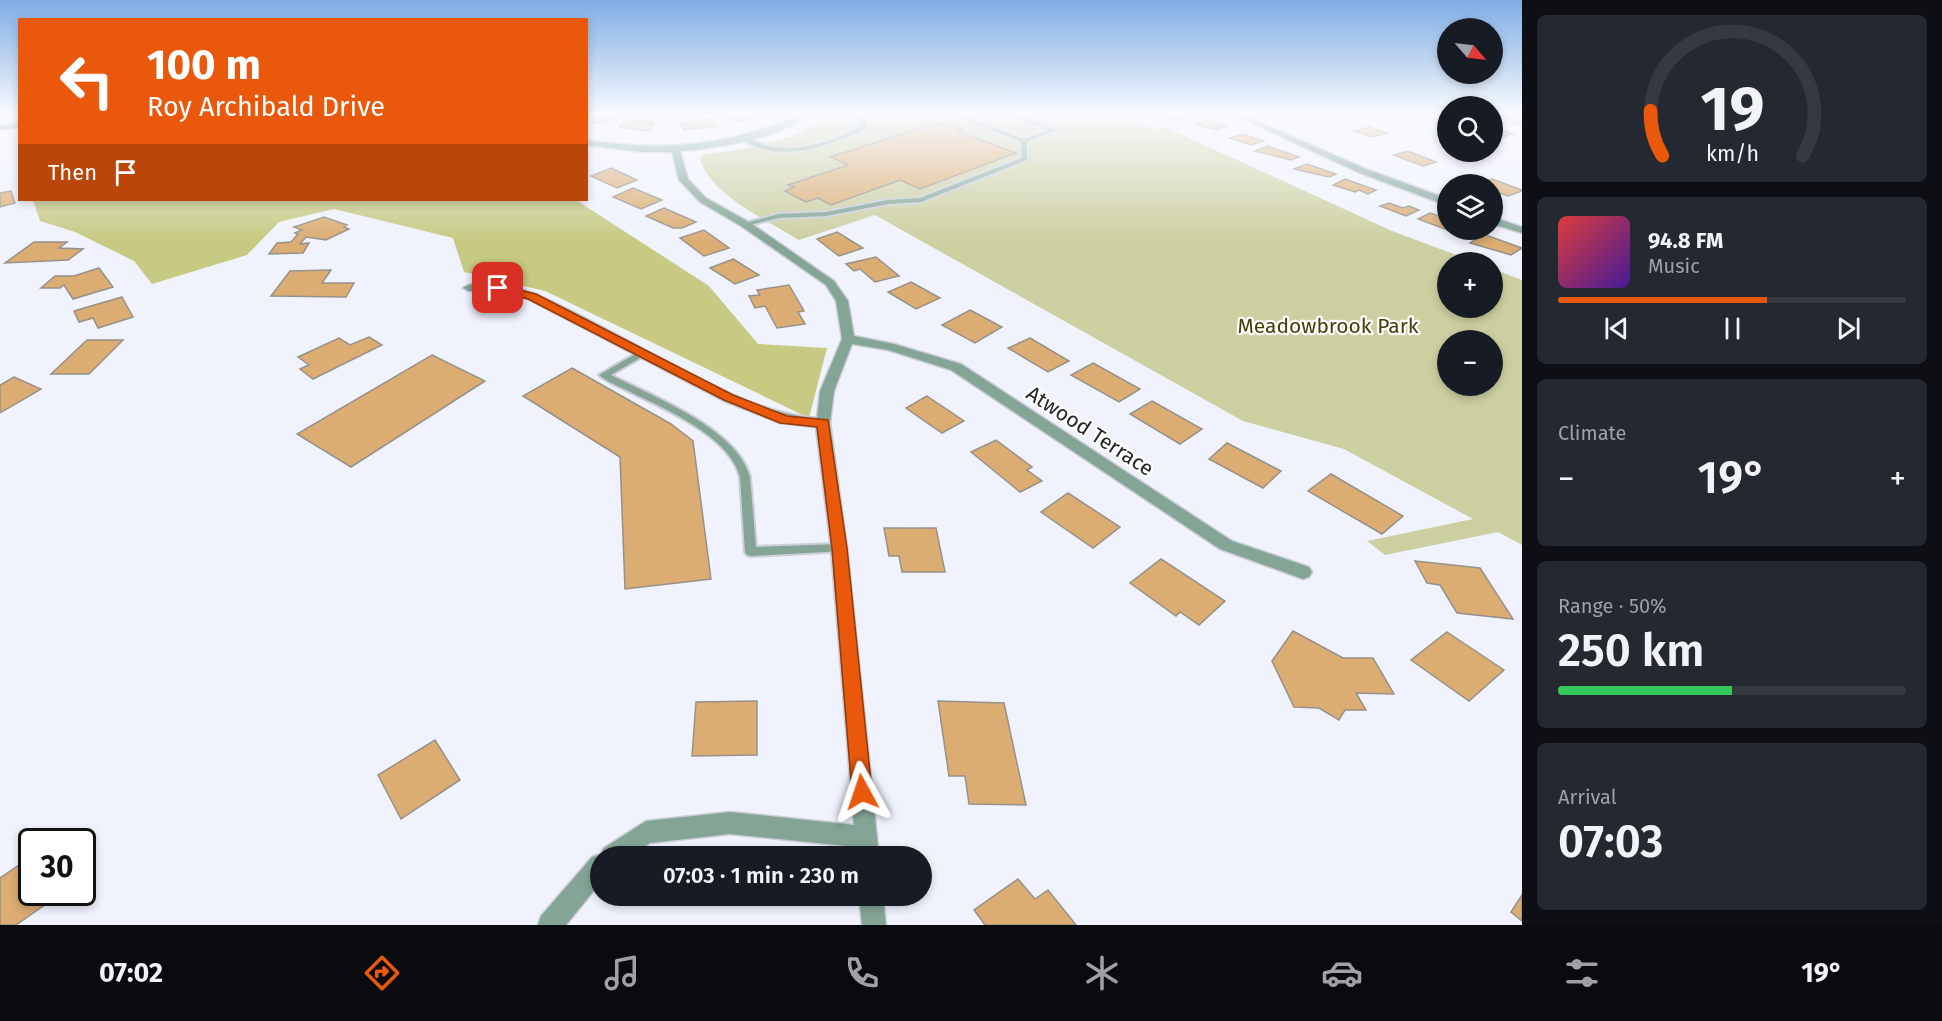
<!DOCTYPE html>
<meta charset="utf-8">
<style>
:root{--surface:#171b24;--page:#242831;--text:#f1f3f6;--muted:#9ea1a6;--line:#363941;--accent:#ea580c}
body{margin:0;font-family:"Fira Sans",sans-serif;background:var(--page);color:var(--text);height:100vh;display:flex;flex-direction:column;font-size:22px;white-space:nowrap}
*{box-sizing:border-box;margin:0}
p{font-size:20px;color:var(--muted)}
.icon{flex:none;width:33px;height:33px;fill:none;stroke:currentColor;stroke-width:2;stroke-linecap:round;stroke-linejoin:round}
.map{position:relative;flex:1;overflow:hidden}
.side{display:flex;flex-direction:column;gap:15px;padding:15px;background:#0d0f14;width:420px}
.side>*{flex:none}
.top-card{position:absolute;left:18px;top:18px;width:570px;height:183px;border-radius:0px;box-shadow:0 3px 9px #0003;background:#ea580c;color:#fff;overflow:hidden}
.needle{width:39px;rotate:118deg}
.buttons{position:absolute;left:1437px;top:18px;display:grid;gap:12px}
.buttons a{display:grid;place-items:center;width:66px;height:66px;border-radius:50%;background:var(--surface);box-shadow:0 3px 9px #0003;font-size:30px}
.speed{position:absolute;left:18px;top:828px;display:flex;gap:12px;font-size:30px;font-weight:700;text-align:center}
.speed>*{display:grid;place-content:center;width:78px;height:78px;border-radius:50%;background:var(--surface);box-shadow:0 3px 9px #0003;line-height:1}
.speed .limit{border:3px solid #111;border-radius:9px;background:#fff;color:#111}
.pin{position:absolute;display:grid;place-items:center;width:51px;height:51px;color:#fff;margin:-26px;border-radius:12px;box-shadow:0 3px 9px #0006}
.me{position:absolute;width:66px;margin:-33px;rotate:355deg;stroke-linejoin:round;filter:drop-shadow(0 0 4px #0008)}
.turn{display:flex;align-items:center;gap:21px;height:126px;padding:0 30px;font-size:27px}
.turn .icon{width:78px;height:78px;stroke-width:2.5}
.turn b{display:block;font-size:42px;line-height:51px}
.then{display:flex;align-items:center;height:57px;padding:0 30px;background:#0003;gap:12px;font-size:22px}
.big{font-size:45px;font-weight:600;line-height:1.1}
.side .tile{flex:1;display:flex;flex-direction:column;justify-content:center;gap:9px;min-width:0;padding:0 21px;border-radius:9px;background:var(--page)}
.side .dial{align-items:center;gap:0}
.dial svg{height:156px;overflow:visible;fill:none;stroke:var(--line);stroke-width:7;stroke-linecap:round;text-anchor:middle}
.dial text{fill:var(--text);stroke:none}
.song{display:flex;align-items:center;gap:18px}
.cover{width:72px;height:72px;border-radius:9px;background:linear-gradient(135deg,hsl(0 70% 55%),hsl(260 70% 35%))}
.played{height:6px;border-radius:3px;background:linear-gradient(90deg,var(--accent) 60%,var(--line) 60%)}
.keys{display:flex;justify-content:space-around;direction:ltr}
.heat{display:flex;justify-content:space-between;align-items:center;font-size:33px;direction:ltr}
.charge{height:9px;border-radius:4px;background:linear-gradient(90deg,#34c759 50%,var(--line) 0)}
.trip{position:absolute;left:590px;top:846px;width:342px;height:60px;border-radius:30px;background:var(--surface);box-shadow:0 3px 9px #0003;font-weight:600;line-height:60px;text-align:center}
.dock{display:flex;height:96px;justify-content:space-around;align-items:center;background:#090b0e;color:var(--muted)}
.dock .icon{width:42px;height:42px}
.dock .selected{color:var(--accent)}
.dock b{font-size:27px;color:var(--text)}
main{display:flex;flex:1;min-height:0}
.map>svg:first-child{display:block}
.green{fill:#cccfa0;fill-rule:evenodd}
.forest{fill:#c6ca82}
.building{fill:#dbad72;stroke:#97918a;stroke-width:1.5}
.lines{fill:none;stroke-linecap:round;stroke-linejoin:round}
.lane-casing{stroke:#cbced7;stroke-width:4}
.street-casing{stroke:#cbced7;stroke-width:3}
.secondary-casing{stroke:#cbced7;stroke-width:3}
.lane{fill:#84a596;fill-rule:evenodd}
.street{fill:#84a596;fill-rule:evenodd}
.secondary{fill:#4d7f6a;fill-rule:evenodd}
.route{fill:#ea580c;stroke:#983908;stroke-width:1.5}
.labels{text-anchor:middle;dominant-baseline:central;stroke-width:4.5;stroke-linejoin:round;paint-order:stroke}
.park-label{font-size:21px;fill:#414209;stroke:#fff}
.street-label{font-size:21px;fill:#242528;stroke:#fff}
</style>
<main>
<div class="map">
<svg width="1522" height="925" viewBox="0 0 1522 925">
<rect width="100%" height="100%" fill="#f0f3fd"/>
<path class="green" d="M840,113H1091L1110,117L1117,113H1131L1121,120L1158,129L1165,127L1392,231L1475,262H1448V308H1492L1493,269L1522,280V545L1498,532L1385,555L1367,541L1473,519L1344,449L1243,421L875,215L799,240C769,221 708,194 700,158L702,155L753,147L792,136ZM1448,340H1492V386H1448Z"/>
<path class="forest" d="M33,200H576L709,286L758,344L827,348L809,418L545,291L464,272L453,238L334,209L279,222L247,255L152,284L134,261L75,232L40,221Z"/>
<g class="building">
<path d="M596,113L614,118L600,124L586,120V114Z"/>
<path d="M737,113H757L761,114L741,122L726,117Z"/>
<path d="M1155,113H1191L1181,119L1172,121Z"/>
<path d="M1297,113H1318L1325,115L1312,118Z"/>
<path d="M712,119L717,126L684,130L679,123Z"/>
<path d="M626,120L656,122L649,131L619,127Z"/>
<path d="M1206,120L1227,126L1216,130L1195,124Z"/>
<path d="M935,123H945L962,129L957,131L1016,153L920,189L900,180L831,205L818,198L806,202L785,191L794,187L788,185L848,165L831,157Z"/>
<path d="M1369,127L1388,133L1372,137L1354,131Z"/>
<path d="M1492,127L1513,134L1499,138L1492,136Z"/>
<path d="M1243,134L1264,141L1251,145L1230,138Z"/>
<path d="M1268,146L1299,157L1291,160L1255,151Z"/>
<path d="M1408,151L1436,162L1423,166L1394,155Z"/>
<path d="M1307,164L1336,174L1329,177L1294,169Z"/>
<path d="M611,168L637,180L617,188L591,176Z"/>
<path d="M1345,179L1376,190L1368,194L1359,190L1355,192L1333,185Z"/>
<path d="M1492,179L1522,190V191L1508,196L1492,190V184L1480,183Z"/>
<path d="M633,188L662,200L641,209L613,197Z"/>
<path d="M11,191L15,203L0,207V193Z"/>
<path d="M1389,203L1403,208L1409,206L1419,210L1406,216L1380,206Z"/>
<path d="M664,208L696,222L682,228H673L646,216Z"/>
<path d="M1430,213L1448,219V230H1466L1458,234L1418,219Z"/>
<path d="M324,217L347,225L344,227L349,229L326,240L306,237L300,244L309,243L303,253L269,254L277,243L291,242L298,234L295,233L302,230L294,227Z"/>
<path d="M704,230L729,248L704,256L680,238Z"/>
<path d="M837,232L863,248L839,256L817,239Z"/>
<path d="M1483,234L1522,248L1511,255L1470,243Z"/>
<path d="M34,242H67L59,248L83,249L68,260L5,263Z"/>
<path d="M876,257L899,276L875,282L860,269L854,271L846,264Z"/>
<path d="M733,259L759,275L735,284L710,268Z"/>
<path d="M99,268L113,287L73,299L64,285L60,288H41L55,276H74Z"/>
<path d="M331,270L322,283H354L346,297L271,296L290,271Z"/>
<path d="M911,282L940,298L916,309L888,292Z"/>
<path d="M789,285L804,311L798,312L805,324L777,328L765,306L755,308L749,296L760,295L757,290Z"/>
<path d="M122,297L133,317L98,328L93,318L79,322L74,311Z"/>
<path d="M970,310L1002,327L975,343L942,325Z"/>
<path d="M369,337L382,345L313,379L300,369L309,365L298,357L339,338L350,345Z"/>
<path d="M1030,338L1069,361L1048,372L1008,348Z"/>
<path d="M87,340H123L89,374H51Z"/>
<path d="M432,355L485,381L351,467L297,434Z"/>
<path d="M1093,363L1140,389L1119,402L1071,375Z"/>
<path d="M572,368L671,424L693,441L711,579L625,589L620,457L523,396Z"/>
<path d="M14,377L41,389L0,413V385Z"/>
<path d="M927,396L964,421L942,433L906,408Z"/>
<path d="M1152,401L1202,429L1180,444L1130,414Z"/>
<path d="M996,440L1032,467L1027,470L1042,481L1020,492L971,452Z"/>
<path d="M1227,443L1281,471L1263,488L1209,459Z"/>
<path d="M1331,474L1403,516L1382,534L1308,491Z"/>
<path d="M1068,493L1120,527L1093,548L1041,512Z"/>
<path d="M884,528H936L945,572H902L899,556H889Z"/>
<path d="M1161,559L1225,601L1199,625L1180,612L1176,616L1130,583Z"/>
<path d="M1415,561L1480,568L1513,619L1457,613L1440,585L1427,583Z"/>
<path d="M1293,631L1343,658H1373L1394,694L1356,693L1366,710H1345L1339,720L1319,708L1294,707L1272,661Z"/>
<path d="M1447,632L1504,670L1469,701L1411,660Z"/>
<path d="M757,701V755L692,756L696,702Z"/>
<path d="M938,701L1004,703L1026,805L969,804L965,776H949Z"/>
<path d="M435,740L460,780L401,819L378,775Z"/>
<path d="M25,861L32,874V892H41L46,904L16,925H0V878Z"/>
<path d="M1018,879L1035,899L1048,890L1076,925H985L974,910Z"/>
<path d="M1522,895V921L1511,912Z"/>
</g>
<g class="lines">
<defs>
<g id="lane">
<path d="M846,113H853L867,121L865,129C828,147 778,164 741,139L744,137C750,139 755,142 761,144C795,155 830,142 860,127L862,123Z"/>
<path d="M972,113H979L969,118L1024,139L1049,130L1006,113H1014L1057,130L1027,142V160L921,202L888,204L826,216L779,218L745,226L741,224L779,214L826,212L888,200L920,198L1022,158L1021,142L961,118Z"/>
<path d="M642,350L646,353L645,355L611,375C652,396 738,429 750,477L756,547L839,544L843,545L845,548L843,551L751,556L747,555L745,552L740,477C730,437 666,409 632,393C621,387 608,383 599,375Z"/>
</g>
<g id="street">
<path d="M802,113H812C781,138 720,148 680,151L688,179L706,198L749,222L834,281L848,301L854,336L894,344L961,364L1232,541L1309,567L1312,572L1309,577L1303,579L1220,549L951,370L888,350L852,344L834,391L830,423L847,548L879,856H857L856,847L730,834L650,843L631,856H600V883L566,925H538L541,916L592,857L601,854L604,848L646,821L730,812L854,825L831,548L816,427L780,423L724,401L528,299L498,291H469L463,288C476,277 523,289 538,295C605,325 667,365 734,395C761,407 787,416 817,418L820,391L842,339L836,301L826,285L741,226L700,202L679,180L672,152H642L586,145V140C662,152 732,146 802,113Z"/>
<path d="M1229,113H1239L1366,169L1448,199V206L1360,173Z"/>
<path d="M1492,113L1522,121V126L1492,117Z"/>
<path d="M1492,217L1522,227V233L1492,224Z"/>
<path d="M859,896H883L886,925H862Z"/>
</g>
<path id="secondary" d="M20,122V127L0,130V126Z"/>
</defs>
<use href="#lane" class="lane-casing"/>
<use href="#street" class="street-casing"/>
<use href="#secondary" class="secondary-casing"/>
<use href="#lane" class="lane"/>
<use href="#street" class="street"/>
<use href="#secondary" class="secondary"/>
</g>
<linearGradient id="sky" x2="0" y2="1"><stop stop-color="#7fade3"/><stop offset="0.47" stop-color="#f8fafe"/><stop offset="1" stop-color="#f8fafe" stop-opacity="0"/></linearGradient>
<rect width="1522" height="242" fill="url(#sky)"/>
<path class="route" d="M498,285L536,294L733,395L787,416L828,420L847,548L872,792L869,799L862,802L855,799L852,792L832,548L817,427L780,423L724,400L528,299L495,290L493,288Z"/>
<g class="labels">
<g class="park-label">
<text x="1328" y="326">Meadowbrook Park</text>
</g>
<g class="street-label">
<text transform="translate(1090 431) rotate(33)">Atwood Terrace</text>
</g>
</g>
</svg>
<div class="buttons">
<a><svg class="needle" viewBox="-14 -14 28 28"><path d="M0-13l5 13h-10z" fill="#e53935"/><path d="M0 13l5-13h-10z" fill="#9ea1a6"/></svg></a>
<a><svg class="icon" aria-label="search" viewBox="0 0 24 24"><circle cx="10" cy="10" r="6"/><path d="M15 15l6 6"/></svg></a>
<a><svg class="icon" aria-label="layers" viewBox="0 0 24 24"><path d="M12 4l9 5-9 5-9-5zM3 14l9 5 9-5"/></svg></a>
<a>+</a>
<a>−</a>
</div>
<div class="speed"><div class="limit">30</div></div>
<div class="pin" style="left:498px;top:288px;background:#d93025"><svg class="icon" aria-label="arrive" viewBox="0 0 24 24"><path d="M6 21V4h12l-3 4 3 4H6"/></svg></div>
<svg class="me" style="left:862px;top:792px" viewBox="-20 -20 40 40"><path d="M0-17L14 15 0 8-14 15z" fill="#ea580c" stroke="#fff" stroke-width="4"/></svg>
<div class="trip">07:03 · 1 min · 230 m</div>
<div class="top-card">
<div class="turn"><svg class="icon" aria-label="left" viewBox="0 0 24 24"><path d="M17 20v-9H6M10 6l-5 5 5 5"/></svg><div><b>100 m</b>Roy Archibald Drive</div></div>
<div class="then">Then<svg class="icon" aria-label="arrive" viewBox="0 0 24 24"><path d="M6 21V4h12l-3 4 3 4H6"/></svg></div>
</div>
</div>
<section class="side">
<div class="tile dial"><svg viewBox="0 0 100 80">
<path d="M14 69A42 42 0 1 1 86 69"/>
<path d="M14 69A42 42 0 0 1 8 46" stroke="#ea580c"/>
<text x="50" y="56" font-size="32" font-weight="700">19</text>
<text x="50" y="72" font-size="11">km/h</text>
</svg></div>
<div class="tile">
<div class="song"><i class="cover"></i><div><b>94.8 FM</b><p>Music</p></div></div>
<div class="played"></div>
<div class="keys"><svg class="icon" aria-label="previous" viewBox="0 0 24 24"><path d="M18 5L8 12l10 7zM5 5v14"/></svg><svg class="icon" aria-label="pause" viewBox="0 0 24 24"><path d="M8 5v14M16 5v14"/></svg><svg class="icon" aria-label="next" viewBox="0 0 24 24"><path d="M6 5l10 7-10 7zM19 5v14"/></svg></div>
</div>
<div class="tile"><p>Climate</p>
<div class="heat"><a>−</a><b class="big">19°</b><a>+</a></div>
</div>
<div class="tile"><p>Range · 50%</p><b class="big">250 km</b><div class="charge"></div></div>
<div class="tile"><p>Arrival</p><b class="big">07:03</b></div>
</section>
</main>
<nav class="dock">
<b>07:02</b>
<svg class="icon selected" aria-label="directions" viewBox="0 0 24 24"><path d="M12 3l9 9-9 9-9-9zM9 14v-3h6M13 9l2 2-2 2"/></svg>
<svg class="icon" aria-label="music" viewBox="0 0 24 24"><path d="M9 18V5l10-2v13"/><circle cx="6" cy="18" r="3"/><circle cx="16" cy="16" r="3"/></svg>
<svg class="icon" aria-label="phone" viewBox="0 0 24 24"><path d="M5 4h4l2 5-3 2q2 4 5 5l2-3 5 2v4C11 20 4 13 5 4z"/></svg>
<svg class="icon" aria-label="climate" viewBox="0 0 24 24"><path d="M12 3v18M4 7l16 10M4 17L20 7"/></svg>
<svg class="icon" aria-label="car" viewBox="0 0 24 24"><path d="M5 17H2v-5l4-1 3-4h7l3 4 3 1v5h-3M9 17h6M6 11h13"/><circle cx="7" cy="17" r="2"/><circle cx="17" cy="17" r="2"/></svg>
<svg class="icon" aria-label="filters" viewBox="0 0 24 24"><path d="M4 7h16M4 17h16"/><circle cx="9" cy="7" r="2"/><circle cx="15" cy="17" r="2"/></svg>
<b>19°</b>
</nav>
